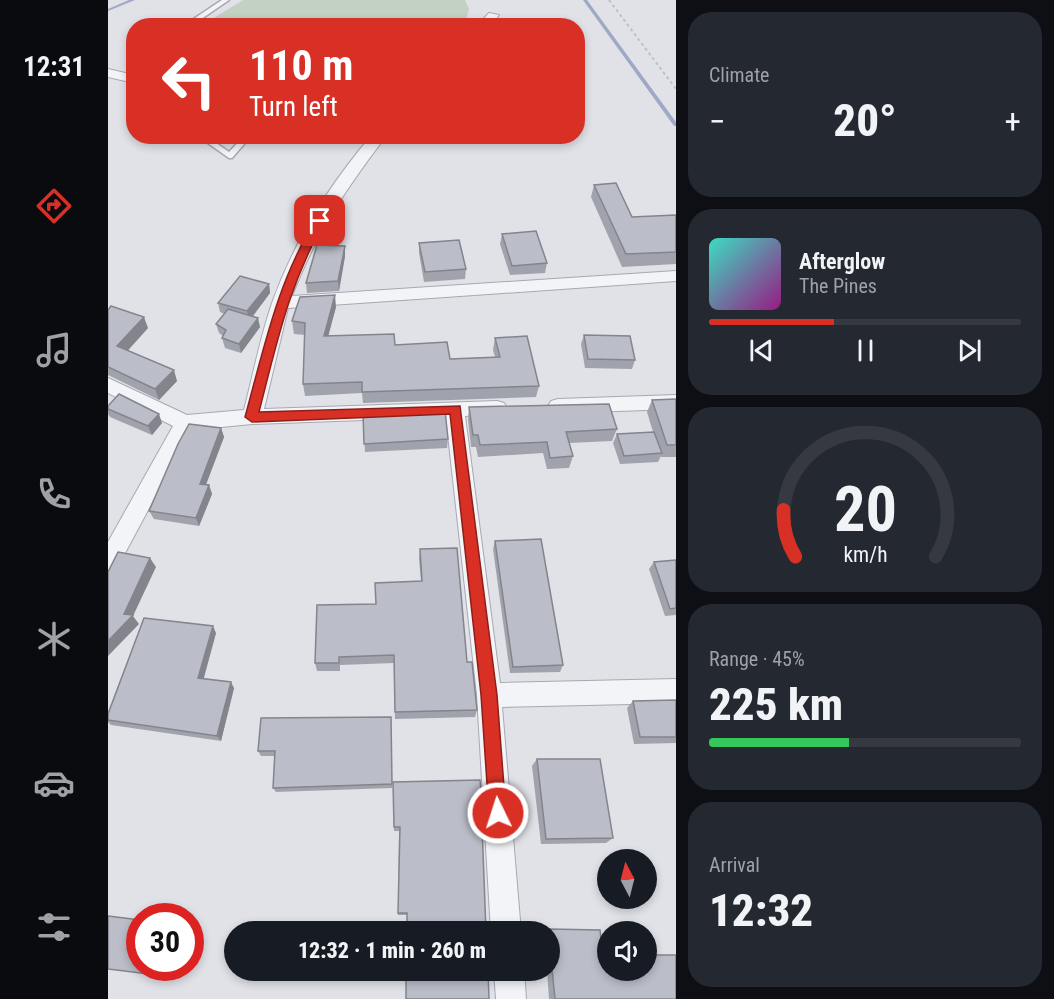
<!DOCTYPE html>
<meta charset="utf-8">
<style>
:root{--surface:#171b24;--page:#242831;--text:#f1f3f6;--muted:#9ea1a6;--line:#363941;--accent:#d93025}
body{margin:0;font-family:"Roboto Condensed",sans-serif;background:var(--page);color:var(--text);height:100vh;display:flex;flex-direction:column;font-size:22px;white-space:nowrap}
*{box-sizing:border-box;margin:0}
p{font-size:20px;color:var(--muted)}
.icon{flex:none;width:33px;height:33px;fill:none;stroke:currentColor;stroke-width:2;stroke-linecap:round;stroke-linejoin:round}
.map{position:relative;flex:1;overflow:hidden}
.details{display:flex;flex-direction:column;gap:12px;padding:12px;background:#0d0f14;width:378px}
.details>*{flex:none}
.hud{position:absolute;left:18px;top:18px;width:459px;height:126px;border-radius:24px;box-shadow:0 3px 9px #0003;background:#d93025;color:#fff;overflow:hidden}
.needle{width:39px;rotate:353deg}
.buttons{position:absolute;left:489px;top:849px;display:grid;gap:12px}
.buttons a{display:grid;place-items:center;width:60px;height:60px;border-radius:50%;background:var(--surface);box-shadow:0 3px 9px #0003;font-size:30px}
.speed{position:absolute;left:18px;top:903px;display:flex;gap:12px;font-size:30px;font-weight:700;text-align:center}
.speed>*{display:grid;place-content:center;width:78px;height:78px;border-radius:50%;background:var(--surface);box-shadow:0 3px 9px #0003;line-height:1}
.speed .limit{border:9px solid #d22;background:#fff;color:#111}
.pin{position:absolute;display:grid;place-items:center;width:51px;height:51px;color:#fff;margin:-26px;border-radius:12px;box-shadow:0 3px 9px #0006}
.me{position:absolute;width:66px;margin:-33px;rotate:356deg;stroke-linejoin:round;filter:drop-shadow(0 0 4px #0008)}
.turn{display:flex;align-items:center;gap:21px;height:126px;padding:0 24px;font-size:27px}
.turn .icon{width:78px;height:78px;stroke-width:2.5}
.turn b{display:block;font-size:42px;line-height:51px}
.big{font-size:45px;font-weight:800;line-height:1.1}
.details .card{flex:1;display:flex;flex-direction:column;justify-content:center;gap:9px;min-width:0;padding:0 21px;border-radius:24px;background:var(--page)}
.details .dial{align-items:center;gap:0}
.dial svg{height:156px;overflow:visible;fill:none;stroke:var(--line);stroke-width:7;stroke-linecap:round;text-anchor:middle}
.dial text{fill:var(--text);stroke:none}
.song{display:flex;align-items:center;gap:18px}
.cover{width:72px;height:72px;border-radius:9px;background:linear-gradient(135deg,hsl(170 70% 55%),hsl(310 70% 35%))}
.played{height:6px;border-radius:3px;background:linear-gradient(90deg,var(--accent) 40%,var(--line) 40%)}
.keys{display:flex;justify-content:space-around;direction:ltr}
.heat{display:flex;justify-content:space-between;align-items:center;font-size:33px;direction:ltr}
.charge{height:9px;border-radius:4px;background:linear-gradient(90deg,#34c759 45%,var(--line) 0)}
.trip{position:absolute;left:116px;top:921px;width:336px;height:60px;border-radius:30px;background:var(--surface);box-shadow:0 3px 9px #0003;font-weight:800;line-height:60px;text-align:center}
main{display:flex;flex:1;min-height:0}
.menu{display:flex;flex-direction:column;width:108px;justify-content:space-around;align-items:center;background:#090b0e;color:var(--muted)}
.menu .icon{width:42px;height:42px}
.menu .on{color:var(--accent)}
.menu b{font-size:27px;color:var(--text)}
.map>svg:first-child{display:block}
.green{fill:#c3d1c3}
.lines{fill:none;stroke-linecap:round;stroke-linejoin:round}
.stream{fill:#9fa9c5;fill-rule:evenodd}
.lane-casing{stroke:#a7a8b2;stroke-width:3}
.street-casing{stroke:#a7a8b2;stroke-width:2}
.path{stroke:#bfc0c7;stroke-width:2;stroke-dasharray:3 3;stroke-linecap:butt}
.lane{fill:#f3f4f7;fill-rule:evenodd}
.street{fill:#f3f4f7;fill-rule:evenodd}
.wall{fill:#a1a3ac}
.shaded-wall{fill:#83848c}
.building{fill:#bbbdc8;stroke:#83848c;stroke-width:1.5}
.route{fill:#d93025;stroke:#8d1f18;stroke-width:1.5}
</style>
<main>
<nav class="menu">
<b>12:31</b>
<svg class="icon on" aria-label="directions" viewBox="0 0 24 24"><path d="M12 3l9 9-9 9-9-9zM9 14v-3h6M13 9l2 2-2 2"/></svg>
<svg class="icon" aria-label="music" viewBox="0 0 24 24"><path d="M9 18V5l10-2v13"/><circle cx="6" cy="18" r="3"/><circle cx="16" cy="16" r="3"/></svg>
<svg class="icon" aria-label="phone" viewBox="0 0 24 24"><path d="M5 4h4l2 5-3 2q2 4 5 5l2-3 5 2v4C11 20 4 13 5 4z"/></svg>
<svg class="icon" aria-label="climate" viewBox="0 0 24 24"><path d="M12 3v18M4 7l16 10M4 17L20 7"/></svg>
<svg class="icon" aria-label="car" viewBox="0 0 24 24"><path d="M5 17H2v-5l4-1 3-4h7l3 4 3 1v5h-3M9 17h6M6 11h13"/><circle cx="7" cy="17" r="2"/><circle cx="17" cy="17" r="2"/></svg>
<svg class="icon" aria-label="filters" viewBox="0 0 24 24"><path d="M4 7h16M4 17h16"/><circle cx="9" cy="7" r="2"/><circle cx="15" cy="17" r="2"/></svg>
</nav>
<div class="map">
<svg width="568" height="999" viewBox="0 0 568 999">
<rect width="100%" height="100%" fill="#e1e2e8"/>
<path class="green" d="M135,0H357L361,9L357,25H94Z"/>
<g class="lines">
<g class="stream">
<path d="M21,0H27L0,11V9Z"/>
<path d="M475,0H479L568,122V126H566Z"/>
</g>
<defs>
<g id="lane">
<path d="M114,0H121L83,26H75Z"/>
<path d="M90,136H98L121,152L136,136H143L124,158H121Z"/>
</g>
<g id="street">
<path d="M381,13L391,15L382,26H369Z"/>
<path d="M0,69L26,75V83L0,77Z"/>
<path d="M263,136H278C236,192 209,231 184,296L568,271V281L180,308L156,409L389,401L396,403L399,408L396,413L357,416L392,683L568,679V703L394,707L413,932H383L369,695L338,417L144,424L83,430L8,570L0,573V542L65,426L0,393V378L79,415L136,410C145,375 152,338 164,303C186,242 221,185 263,136Z"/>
<path d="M568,395V409L450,413L443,411L440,406L443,401L450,399Z"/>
<path d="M386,970H416L418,999H388Z"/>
</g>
</defs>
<use href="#lane" class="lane-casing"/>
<use href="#street" class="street-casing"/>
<path class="path" d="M501,0L568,89"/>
<use href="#lane" class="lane"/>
<use href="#street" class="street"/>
</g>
<g class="wall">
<path d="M486,185L524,217L568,215V264L514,267L483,197Z"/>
<path d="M394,234L439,263L437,273L402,275L392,244Z"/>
<path d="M311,243L358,269L357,279L316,282L311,253Z"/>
<path d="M237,246V256L231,291L199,293L198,283Z"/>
<path d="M161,284L162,293L145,316L152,327L133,353L117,348L114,338L115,336L111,333L108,324L117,314L112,312L110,303Z"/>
<path d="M228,307L220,336L287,345L342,359L387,357L385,350L387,338L431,386L428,397L255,403L254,393L197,396L195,384L197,335L186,334L184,321Z"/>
<path d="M0,310L40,328L19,351L69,381L51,400L0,375Z"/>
<path d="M476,335L527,360L524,369L477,368L473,344Z"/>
<path d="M568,399V457H553V456L550,462L512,464L505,443L509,434L545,432L539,412L544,400Z"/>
<path d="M0,406L54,423L44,435L2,417L0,414Z"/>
<path d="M361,407L509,429L504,441L461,443L465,456L461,468L439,469L435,453L370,457L368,447H363L360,419Z"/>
<path d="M255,413L340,439L339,448L257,452Z"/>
<path d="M113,428L116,437L98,485H101L104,494L91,526L46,519L41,511Z"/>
<path d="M387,541L455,665L452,672L402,673L385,549Z"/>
<path d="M312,549L359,662L369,710L367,717L287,719L286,663L232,665V671H209L207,663L268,604L313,581L311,559Z"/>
<path d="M568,560V615L557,616L541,569L546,562Z"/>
<path d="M108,633L95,679L126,688L113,741L3,725L0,722V714Z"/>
<path d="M568,700V743L526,744L519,708L525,701Z"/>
<path d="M283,717L284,788L168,792L165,788L167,756H153L150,751Z"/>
<path d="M429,759L505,838L498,843L433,844L424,766Z"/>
<path d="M285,782L376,825L374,828L298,915H290L291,831H286Z"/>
<path d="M440,929L495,955L568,999H441L439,970H441V932L435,931Z"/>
</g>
<g class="shaded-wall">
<path d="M237,246V256L231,291L230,281Z"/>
<path d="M161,284L162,293L141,321L139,311Z"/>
<path d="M227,295L228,307L217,348L216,336Z"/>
<path d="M36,317L40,328L14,357L9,346Z"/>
<path d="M150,318L152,327L133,353L131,344Z"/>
<path d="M66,370L69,381L51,400L47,389Z"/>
<path d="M51,414L54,423L44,435L40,426Z"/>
<path d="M113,428L116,437L95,492L92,484Z"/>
<path d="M101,485L104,494L91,526L88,518Z"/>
<path d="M42,558L48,567L25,616L31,624L0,656V641L16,614Z"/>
<path d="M105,626L108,633L94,685L90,678Z"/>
<path d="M123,682L126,688L113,741L109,736Z"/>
<path d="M59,968H64L62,976H57Z"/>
</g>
<g class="building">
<path d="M508,183L524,217L568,215V252L518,254L486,185Z"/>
<path d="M428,231L439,263L404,266L394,234Z"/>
<path d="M351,240L358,269L317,272L311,243Z"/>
<path d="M209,245L237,246L230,281L198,283Z"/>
<path d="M132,276L161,284L139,311L110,303Z"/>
<path d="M227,295L216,336L286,334L287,345L339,342L342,359L392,357L387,338L419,336L431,386L254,392V382L195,384L197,323L184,321L192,297Z"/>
<path d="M3,306L36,317L9,346L66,370L47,389L0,367V310Z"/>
<path d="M120,309L150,318L131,344L114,338L118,330L108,324Z"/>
<path d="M476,335L522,336L527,360L480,359Z"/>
<path d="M11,394L51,414L40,426L0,409V406Z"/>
<path d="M568,399V445H559L544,400Z"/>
<path d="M501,404L509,429L458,432L465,456L442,458L439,442L372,445L370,435H365L361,407Z"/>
<path d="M337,410L340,439L256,444L255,413Z"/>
<path d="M81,424L113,428L92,484L101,485L88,518L41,511L70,444Z"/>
<path d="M546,432L554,453L516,456L509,434Z"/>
<path d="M433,539L455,665L405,667L387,541Z"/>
<path d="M349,548L359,662H364L369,710L287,712L286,655L231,657V663H207L209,605L268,604L267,583L314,581L312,549Z"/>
<path d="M10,552L42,558L16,614L25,615L0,641V572Z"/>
<path d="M568,560V608L562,609L546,562Z"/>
<path d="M36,618L105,626L90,678L123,682L109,736L0,720V714Z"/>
<path d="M568,700V737H532L525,701Z"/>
<path d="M283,717L284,784L165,788L167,751H150L153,718Z"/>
<path d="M429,759H492L505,838L438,839Z"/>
<path d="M372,780L376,825H374L378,932H299V913H290L292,827H286L285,782Z"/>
<path d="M0,916L32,920V968H59L57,976L0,969Z"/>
<path d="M440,929L492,930L495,955H500V970H538V955H568V999H447Z"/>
<path d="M298,970H380L381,999H298Z"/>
</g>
<path class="route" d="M209,218L217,221C181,284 169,342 151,412L352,406L389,695L398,813L396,820L390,822L383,820L381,813L373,695L342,414L144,422L137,417C156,348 170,279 209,218Z"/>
</svg>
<div class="buttons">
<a><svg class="needle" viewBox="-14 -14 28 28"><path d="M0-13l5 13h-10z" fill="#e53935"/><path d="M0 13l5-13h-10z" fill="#9ea1a6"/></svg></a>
<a><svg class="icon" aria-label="sound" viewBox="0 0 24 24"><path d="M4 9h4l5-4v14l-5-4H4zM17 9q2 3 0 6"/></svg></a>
</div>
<div class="speed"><div class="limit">30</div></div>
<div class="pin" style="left:212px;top:221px;background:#d93025"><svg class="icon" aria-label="arrive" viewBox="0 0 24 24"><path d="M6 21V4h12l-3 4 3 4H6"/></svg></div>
<svg class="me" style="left:390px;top:813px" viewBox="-20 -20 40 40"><circle r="17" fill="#d93025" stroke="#fff" stroke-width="3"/><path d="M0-11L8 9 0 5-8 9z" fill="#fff"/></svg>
<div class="trip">12:32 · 1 min · 260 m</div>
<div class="hud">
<div class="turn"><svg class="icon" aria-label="left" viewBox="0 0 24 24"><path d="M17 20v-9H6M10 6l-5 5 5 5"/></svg><div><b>110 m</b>Turn left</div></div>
</div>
</div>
<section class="details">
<div class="card"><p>Climate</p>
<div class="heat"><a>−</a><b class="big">20°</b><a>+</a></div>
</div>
<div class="card">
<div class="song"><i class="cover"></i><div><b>Afterglow</b><p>The Pines</p></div></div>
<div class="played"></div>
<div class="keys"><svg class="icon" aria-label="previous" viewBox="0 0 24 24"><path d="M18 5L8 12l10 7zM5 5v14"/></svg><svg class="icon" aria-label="pause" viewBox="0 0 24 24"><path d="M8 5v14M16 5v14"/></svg><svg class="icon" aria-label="next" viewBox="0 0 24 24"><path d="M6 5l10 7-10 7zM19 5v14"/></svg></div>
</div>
<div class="card dial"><svg viewBox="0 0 100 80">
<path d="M14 69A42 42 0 1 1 86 69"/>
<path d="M14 69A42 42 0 0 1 8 45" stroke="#d93025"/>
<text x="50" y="56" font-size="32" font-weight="700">20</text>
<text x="50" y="72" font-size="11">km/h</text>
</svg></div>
<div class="card"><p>Range · 45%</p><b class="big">225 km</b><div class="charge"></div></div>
<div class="card"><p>Arrival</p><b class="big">12:32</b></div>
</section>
</main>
